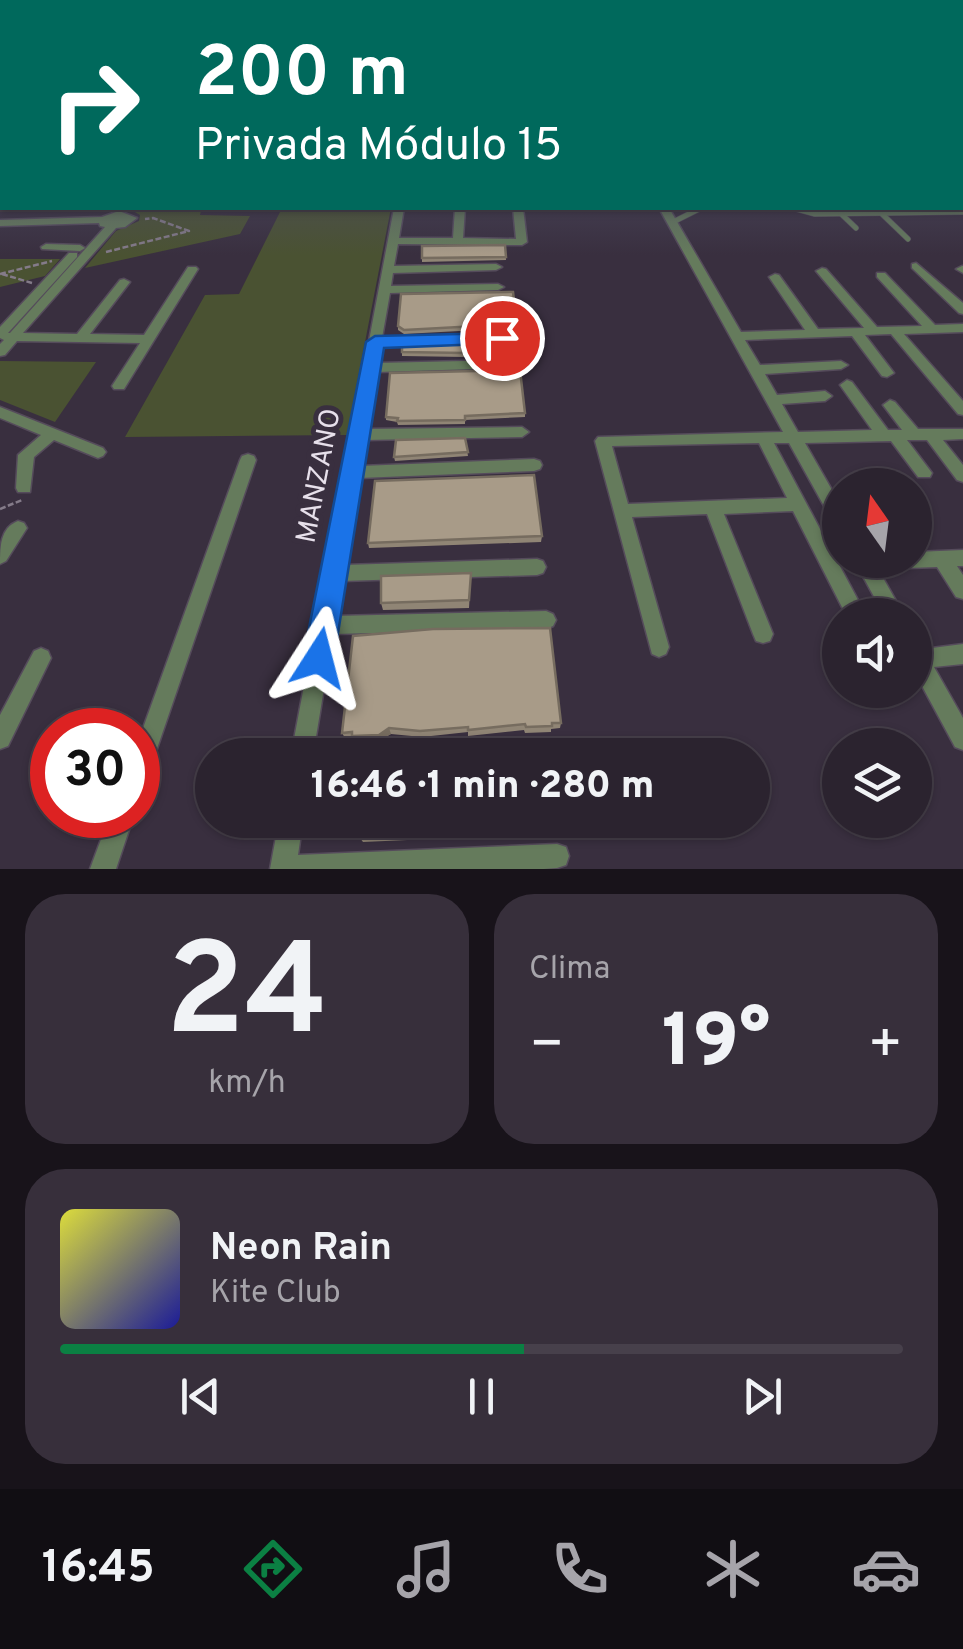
<!DOCTYPE html>
<html lang="es">
<meta charset="utf-8">
<style>
:root{--surface:#2b232f;--page:#372f3b;--text:#f1f3f6;--muted:#a6a4aa;--line:#47404b;--accent:#0b8043}
body{margin:0;font-family:Overpass,sans-serif;background:var(--page);color:var(--text);height:100vh;display:flex;flex-direction:column;font-size:38px;white-space:nowrap}
*{box-sizing:border-box;margin:0}
p{font-size:32px;color:var(--muted)}
.icon{flex:none;width:55px;height:55px;fill:none;stroke:currentColor;stroke-width:2;stroke-linecap:round;stroke-linejoin:round}
.map{position:relative;height:869px;overflow:hidden}
.sheet{display:flex;flex-direction:column;gap:25px;padding:25px;background:#18131a;flex:1}
.sheet>*{flex:none}
.guide{position:absolute;left:0px;top:0px;width:965px;height:210px;box-shadow:0 2px 8px #0004,0 0 0 2px var(--line);background:#00695c;color:#fff;overflow:hidden}
.needle{width:65px;rotate:346deg}
.tools{position:absolute;left:822px;top:468px;display:grid;gap:20px}
.tools a{display:grid;place-items:center;width:110px;height:110px;border-radius:50%;background:var(--surface);box-shadow:0 2px 8px #0004,0 0 0 2px var(--line);font-size:50px}
.speed{position:absolute;left:30px;top:708px;display:flex;gap:20px;font-size:50px;font-weight:700;text-align:center}
.speed>*{display:grid;place-content:center;width:130px;height:130px;border-radius:50%;background:var(--surface);box-shadow:0 2px 8px #0004,0 0 0 2px var(--line);line-height:1}
.speed .limit{border:15px solid #d22;background:#fff;color:#111}
.pin{position:absolute;display:grid;place-items:center;width:85px;height:85px;color:#fff;margin:-42px;border:5px solid #fff;border-radius:50%;box-shadow:0 2px 10px #0007}
.me{position:absolute;width:110px;margin:-55px;rotate:9deg;stroke-linejoin:round;filter:drop-shadow(0 0 8px #0008)}
.turn{display:flex;align-items:center;gap:35px;height:210px;padding:0 30px;font-size:45px}
.turn .icon{width:130px;height:130px;stroke-width:2.5}
.turn b{display:block;font-size:70px;line-height:85px}
.big{font-size:75px;font-weight:800;line-height:1.1}
.sheet .tile{flex:1;display:flex;flex-direction:column;justify-content:center;gap:15px;min-width:0;padding:0 35px;border-radius:40px;background:var(--page)}
.sheet .dial{align-items:center;gap:0}
.dial b{font-size:130px;line-height:1}
.song{display:flex;align-items:center;gap:30px}
.cover{width:120px;height:120px;border-radius:15px;background:linear-gradient(135deg,hsl(60 70% 55%),hsl(240 70% 35%))}
.played{height:10px;border-radius:5px;background:linear-gradient(90deg,var(--accent) 55%,var(--line) 55%)}
.keys{display:flex;justify-content:space-around;direction:ltr}
.heat{display:flex;justify-content:space-between;align-items:center;font-size:55px;direction:ltr}
.sheet .tiles{flex:1;display:grid;gap:25px;grid-template-columns:1fr 1fr}
.tile:last-child{grid-column:span 2}
.trip{position:absolute;left:195px;top:738px;width:575px;height:100px;border-radius:50px;background:var(--surface);box-shadow:0 2px 8px #0004,0 0 0 2px var(--line);font-weight:800;line-height:100px;text-align:center}
.tabs{display:flex;height:160px;justify-content:space-around;align-items:center;background:#110e13;color:var(--muted)}
.tabs .icon{width:70px;height:70px}
.tabs .selected{color:var(--accent)}
.tabs b{font-size:45px;color:var(--text)}
.map>svg:first-child{display:block}
.green{fill:#4a5232}
.lines{fill:none;stroke-linecap:round;stroke-linejoin:round}
.lane-casing{stroke:#554b5b;stroke-width:6}
.street-casing{stroke:#554b5b;stroke-width:3}
.path{stroke:#847b89;stroke-width:2.5;stroke-dasharray:6 2.5;stroke-linecap:butt}
.lane{stroke:#657b5c;stroke-width:5}
.street{fill:#657b5c;fill-rule:evenodd}
.wall{fill:#908575}
.shaded-wall{fill:#766c5f}
.building{fill:#a89b88;stroke:#766c5f;stroke-width:2.5}
.route{fill:#1a73e8;stroke:#114b97;stroke-width:2.5}
.labels{text-anchor:middle;dominant-baseline:central;stroke-width:10;stroke-linejoin:round;paint-order:stroke}
.street-label{font-size:28px;fill:#e7e0eb;stroke:#392f3f}
</style>
<div class="map">
<svg width="963" height="869" viewBox="0 0 963 869">
<rect width="100%" height="100%" fill="#392f3f"/>
<g class="green">
<path d="M136,208H186L184,211H201L200,215L250,216L240,234L85,268L116,231L139,221L140,215L133,211Z"/>
<path d="M282,208H391L347,435L125,437L205,295L239,294Z"/>
<path d="M0,259H60L45,276L0,287Z"/>
<path d="M0,361L96,362L55,422L0,400Z"/>
</g>
<g class="lines">
<defs>
<g id="lane">
<path d="M793,208L815,214L963,212"/>
<path d="M835,208L856,228"/>
<path d="M879,211L908,239"/>
<path d="M673,222L701,208"/>
</g>
<g id="street">
<path d="M394,208H404L399,238H453L455,208H465L463,238L516,239L513,208H523L527,242L522,245L398,244L394,266L496,264L502,267L496,270L393,273L391,286L498,284L504,287L498,290L390,293L382,338L502,335L508,339L502,343L381,346L378,363L508,360L515,364L508,368L377,372L367,429L522,427L529,432L522,437L365,440L361,466L534,459L540,461L542,465L540,469L534,471L359,478L345,565L537,559L543,561L546,567L543,573L537,575L342,581L336,616L546,611L553,614L556,620L553,626L546,629L333,634L313,755H291Z"/>
<path d="M659,208H669L741,332L805,330L769,277L775,274L779,275L818,329L864,328L816,271L822,268L826,269L877,327L922,326L877,277V273H885L935,325L963,324V332L904,334L963,401V415L958,414L891,334L865,335L894,373L887,377L882,376L852,336L745,340L760,365L841,361L848,365L841,369L765,374L777,395L825,391L832,396L825,401L782,404L798,432L872,430L840,385L847,380L852,382L888,430H902L883,405L890,400L895,402L918,429H963V439L943,440L963,465V482L957,480L927,440H907L932,473L930,477H918L891,441L805,443L840,504V526L834,524L789,443H774L866,615H846L793,511L724,514L773,634L770,641L763,643L756,641L753,634L707,514L632,517L669,647L666,654L659,657L652,654L595,441L598,437L783,432ZM759,443L787,498L628,504L612,446Z"/>
<path d="M119,211L137,218L125,227L116,228L23,333L77,334L120,280L124,279L130,282L90,334L144,335L188,267H196L198,269L124,389H114L112,386L140,343L17,341L5,355L0,356V344L4,340L0,338V327L69,253H77V257L8,333H10L105,227L100,226L99,223L0,226V220L102,217Z"/>
<path d="M46,244L80,245L85,248L80,251L42,249L41,247Z"/>
<path d="M916,263L963,303V314L959,313L912,268V264Z"/>
<path d="M962,266H963V273L956,269Z"/>
<path d="M0,407L103,448L106,452L103,456L98,458L54,440L34,457L30,492H18L16,488L18,455L41,435L0,418Z"/>
<path d="M248,454L254,456L256,460L149,772L146,780L138,783V742L240,460L242,456Z"/>
<path d="M18,521L24,523L27,528L6,561L0,564C0,547 0,528 18,521Z"/>
<path d="M963,550V566H957L963,575V599L956,597L937,567L878,569L904,615H884L854,560H915V552Z"/>
<path d="M915,643L924,649L963,644V664L934,667L963,718V750L955,747L915,673Z"/>
<path d="M41,648L48,651L51,658L8,746L0,749V715L34,651Z"/>
<path d="M110,815H134L116,869H90Z"/>
<path d="M279,820H303L298,855L557,844L566,847L569,856L566,865L557,868L544,869H270Z"/>
</g>
</defs>
<use href="#lane" class="lane-casing"/>
<use href="#street" class="street-casing"/>
<g class="path">
<path d="M106,252L189,231L153,218L145,219"/>
<path d="M0,274L52,261"/>
<path d="M2,274L32,283"/>
<path d="M0,509L22,500"/>
</g>
<use href="#lane" class="lane"/>
<use href="#street" class="street"/>
</g>
<g class="wall">
<path d="M505,245L506,260L422,262V258Z"/>
<path d="M517,324L516,328L404,334L398,330V326Z"/>
<path d="M465,344V357L402,356V352Z"/>
<path d="M525,413V417L465,420V424L398,425L397,422L386,420V417Z"/>
<path d="M465,438L468,456L395,461L394,457Z"/>
<path d="M542,536L541,542L369,548L368,543Z"/>
<path d="M471,573L469,608L383,610L381,603Z"/>
<path d="M353,636L561,723L560,728L551,729V732L525,733L524,730L468,736V732L422,737L391,734L380,740L354,741L353,738H345L342,733Z"/>
<path d="M476,820L474,837L363,842L360,838L361,830L358,825Z"/>
</g>
<path class="shaded-wall" d="M389,728L391,734L380,740L379,735Z"/>
<g class="building">
<path d="M505,245L506,257L422,258V246Z"/>
<path d="M513,292L517,324L404,330L398,326L401,294Z"/>
<path d="M465,344V353L402,352V345Z"/>
<path d="M520,370L525,413L465,416V420L397,421L398,418L386,417L390,373Z"/>
<path d="M465,438L468,452L394,457L396,440Z"/>
<path d="M534,475L542,536L368,543L375,481Z"/>
<path d="M471,573L469,600L381,603V576Z"/>
<path d="M550,628L561,723H552V726L526,727L525,724L468,730V727L420,731L389,728L379,735L352,736V732L342,733L353,636L433,629Z"/>
<path d="M359,820H475L474,833L360,838L361,825H358Z"/>
</g>
<linearGradient id="sky" x2="0" y2="1"><stop stop-color="#1f1a23"/><stop offset="0.53" stop-color="#4e4d63"/><stop offset="1" stop-color="#4e4d63" stop-opacity="0"/></linearGradient>
<rect width="963" height="255" fill="url(#sky)"/>
<path class="route" d="M502,333L509,334V343L384,348L334,658L330,668L319,672L308,668L303,658L366,342L375,336Z"/>
<g class="labels">
<g class="street-label">
<text transform="translate(320 476) rotate(-79)">MANZANO</text>
</g>
</g>
</svg>
<div class="tools">
<a><svg class="needle" viewBox="-14 -14 28 28"><path d="M0-13l5 13h-10z" fill="#e53935"/><path d="M0 13l5-13h-10z" fill="#a6a4aa"/></svg></a>
<a><svg class="icon" aria-label="sound" viewBox="0 0 24 24"><path d="M4 9h4l5-4v14l-5-4H4zM17 9q2 3 0 6"/></svg></a>
<a><svg class="icon" aria-label="layers" viewBox="0 0 24 24"><path d="M12 4l9 5-9 5-9-5zM3 14l9 5 9-5"/></svg></a>
</div>
<div class="speed"><div class="limit">30</div></div>
<div class="pin" style="left:502px;top:338px;background:#d93025"><svg class="icon" aria-label="arrive" viewBox="0 0 24 24"><path d="M6 21V4h12l-3 4 3 4H6"/></svg></div>
<svg class="me" style="left:319px;top:658px" viewBox="-20 -20 40 40"><path d="M0-17L14 15 0 8-14 15z" fill="#1a73e8" stroke="#fff" stroke-width="4"/></svg>
<div class="trip">16:46 · 1 min · 280 m</div>
<div class="guide">
<div class="turn"><svg class="icon" aria-label="right" viewBox="0 0 24 24"><path d="M7 20v-9h11M14 6l5 5-5 5"/></svg><div><b>200 m</b>Privada Módulo 15</div></div>
</div>
</div>
<section class="sheet">
<div class="tiles">
<div class="tile dial"><b>24</b><p>km/h</p></div>
<div class="tile"><p>Clima</p>
<div class="heat"><a>−</a><b class="big">19°</b><a>+</a></div>
</div>
<div class="tile">
<div class="song"><i class="cover"></i><div><b>Neon Rain</b><p>Kite Club</p></div></div>
<div class="played"></div>
<div class="keys"><svg class="icon" aria-label="previous" viewBox="0 0 24 24"><path d="M18 5L8 12l10 7zM5 5v14"/></svg><svg class="icon" aria-label="pause" viewBox="0 0 24 24"><path d="M8 5v14M16 5v14"/></svg><svg class="icon" aria-label="next" viewBox="0 0 24 24"><path d="M6 5l10 7-10 7zM19 5v14"/></svg></div>
</div>
</div>
</section>
<nav class="tabs">
<b>16:45</b>
<svg class="icon selected" aria-label="directions" viewBox="0 0 24 24"><path d="M12 3l9 9-9 9-9-9zM9 14v-3h6M13 9l2 2-2 2"/></svg>
<svg class="icon" aria-label="music" viewBox="0 0 24 24"><path d="M9 18V5l10-2v13"/><circle cx="6" cy="18" r="3"/><circle cx="16" cy="16" r="3"/></svg>
<svg class="icon" aria-label="phone" viewBox="0 0 24 24"><path d="M5 4h4l2 5-3 2q2 4 5 5l2-3 5 2v4C11 20 4 13 5 4z"/></svg>
<svg class="icon" aria-label="climate" viewBox="0 0 24 24"><path d="M12 3v18M4 7l16 10M4 17L20 7"/></svg>
<svg class="icon" aria-label="car" viewBox="0 0 24 24"><path d="M5 17H2v-5l4-1 3-4h7l3 4 3 1v5h-3M9 17h6M6 11h13"/><circle cx="7" cy="17" r="2"/><circle cx="17" cy="17" r="2"/></svg>
</nav>
